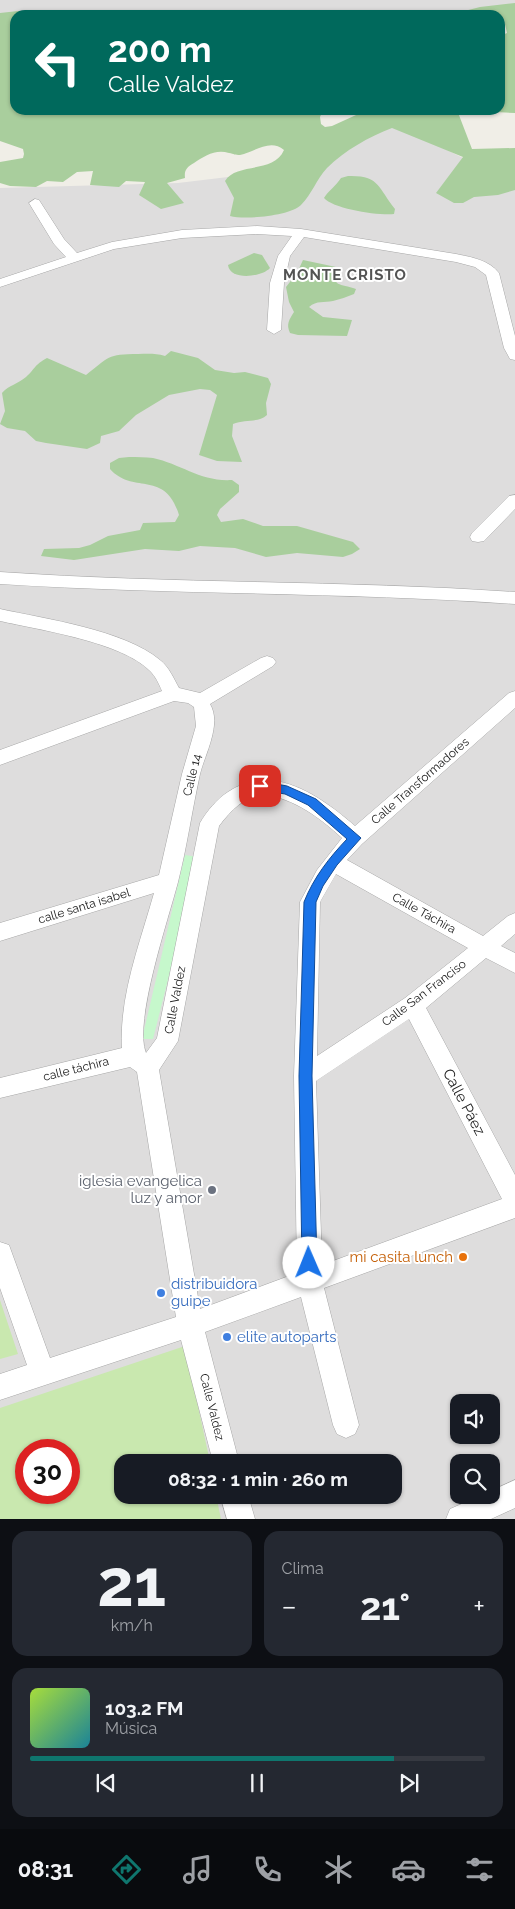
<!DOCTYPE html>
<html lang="es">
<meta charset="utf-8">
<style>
:root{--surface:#171b24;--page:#242831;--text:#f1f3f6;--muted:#9ea1a6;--line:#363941;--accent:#0f766e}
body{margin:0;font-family:Raleway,sans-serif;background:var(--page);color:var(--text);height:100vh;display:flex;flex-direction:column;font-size:19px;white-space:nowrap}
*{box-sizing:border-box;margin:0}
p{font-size:16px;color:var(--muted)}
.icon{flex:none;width:28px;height:28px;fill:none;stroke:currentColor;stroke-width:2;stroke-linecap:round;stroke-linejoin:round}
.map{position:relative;height:1519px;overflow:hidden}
.panel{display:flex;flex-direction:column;gap:12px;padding:12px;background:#0d0f14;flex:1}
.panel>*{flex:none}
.banner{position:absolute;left:10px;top:10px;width:495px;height:105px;border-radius:15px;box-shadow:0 1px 4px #0004;background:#00695c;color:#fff;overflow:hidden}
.fabs{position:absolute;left:450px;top:1394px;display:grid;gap:10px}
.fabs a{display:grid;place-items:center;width:50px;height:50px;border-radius:10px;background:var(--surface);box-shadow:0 1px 4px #0004;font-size:25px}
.speed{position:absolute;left:15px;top:1439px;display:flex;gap:10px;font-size:25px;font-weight:700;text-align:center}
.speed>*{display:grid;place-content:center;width:65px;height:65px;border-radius:50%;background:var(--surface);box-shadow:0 1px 4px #0004;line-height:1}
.speed .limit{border:8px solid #d22;background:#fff;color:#111}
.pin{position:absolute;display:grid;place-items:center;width:42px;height:42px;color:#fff;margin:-21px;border-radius:10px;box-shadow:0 2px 8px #0006}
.me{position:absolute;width:55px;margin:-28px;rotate:359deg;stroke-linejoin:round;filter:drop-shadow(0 0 4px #0008)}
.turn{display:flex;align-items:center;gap:18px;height:105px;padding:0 15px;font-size:22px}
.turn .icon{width:65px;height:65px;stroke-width:2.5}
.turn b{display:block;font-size:35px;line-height:42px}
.big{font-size:38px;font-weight:700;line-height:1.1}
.panel .widget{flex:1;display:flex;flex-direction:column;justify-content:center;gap:8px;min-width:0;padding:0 18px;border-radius:15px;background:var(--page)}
.panel .dial{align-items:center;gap:0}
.dial b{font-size:65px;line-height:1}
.song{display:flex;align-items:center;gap:15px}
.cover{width:60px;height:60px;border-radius:8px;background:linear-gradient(135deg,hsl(80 70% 55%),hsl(190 70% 35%))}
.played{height:5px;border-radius:2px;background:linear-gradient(90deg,var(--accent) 80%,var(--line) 80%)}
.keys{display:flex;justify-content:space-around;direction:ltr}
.heat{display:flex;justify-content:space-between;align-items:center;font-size:28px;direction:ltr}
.panel .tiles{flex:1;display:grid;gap:12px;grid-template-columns:1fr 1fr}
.widget:last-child{grid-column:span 2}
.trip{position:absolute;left:114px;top:1454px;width:288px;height:50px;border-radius:15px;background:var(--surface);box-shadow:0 1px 4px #0004;font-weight:700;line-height:50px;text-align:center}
.tab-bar{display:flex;height:80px;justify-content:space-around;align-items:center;background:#090b0e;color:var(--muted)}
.tab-bar .icon{width:35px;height:35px}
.tab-bar .current{color:var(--accent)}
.tab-bar b{font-size:22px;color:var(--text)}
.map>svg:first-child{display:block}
.residential{fill:#dedddd;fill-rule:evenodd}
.grass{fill:#c9e8af;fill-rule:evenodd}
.forest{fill:#a9ce9d}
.park{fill:#c6f8cc}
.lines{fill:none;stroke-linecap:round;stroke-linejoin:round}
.minor-casing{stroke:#a7a7a7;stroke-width:1}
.minor{fill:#fff;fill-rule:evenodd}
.route{fill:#1a73e8;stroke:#114b97}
.worship-dot{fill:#6b7280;stroke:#fff;stroke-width:2}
.food-dot{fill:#e8710a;stroke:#fff;stroke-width:2}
.shop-dot{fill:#3f7fe0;stroke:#fff;stroke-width:2}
.labels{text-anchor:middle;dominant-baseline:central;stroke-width:4;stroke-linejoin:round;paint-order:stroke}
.street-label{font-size:12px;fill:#202020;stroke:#fff}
.far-district-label{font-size:15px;font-weight:bold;letter-spacing:1px;fill:#535353;stroke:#fff}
.near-street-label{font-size:15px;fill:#202020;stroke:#fff}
.near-worship-label{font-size:15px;fill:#5b616d;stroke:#fff;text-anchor:end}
.near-food-label{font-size:15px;fill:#c56008;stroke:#fff;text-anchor:end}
.near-shop-label{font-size:15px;fill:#366cbe;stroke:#fff;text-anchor:start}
</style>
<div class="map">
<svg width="515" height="1519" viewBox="0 0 515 1519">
<rect width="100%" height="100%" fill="#f0eee7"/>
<g class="residential">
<path d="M0,0H515V11L477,15H15L0,18Z"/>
<path d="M391,122L467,160L515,156V1519H0V188L178,183L253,174ZM459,1402H491V1435H459ZM26,1450H69V1492H26ZM122,1462H392V1495H122ZM459,1462H491V1495H459Z"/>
</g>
<g class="grass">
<path d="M0,1300L18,1354L0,1359Z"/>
<path d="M185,1346L210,1462H122V1495H216L221,1519H0V1408ZM26,1450H69V1492H26Z"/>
</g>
<g class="forest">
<path d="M515,3V113L457,110L472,149L515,148V190L498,195L474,197L463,203H454L436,193L463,157L392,128C369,137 345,150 327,168C316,180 312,194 301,205C290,216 245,220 230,216L234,198L225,181C236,162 274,174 284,150C270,138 255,152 240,155C235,155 234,154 229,153C215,149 205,156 194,163C187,167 184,170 185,178L167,183L184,203L161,209L139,195L145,182L126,181L119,187L90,185L93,171L77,172L63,182L47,181L36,187L10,186L0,183V162L23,158L24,154L23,149L0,141V13L18,11L30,13L29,15H15V110H323L320,117L321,124L325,127L332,126L367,110H500V36L507,33L504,20L500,18V15H449L480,7Z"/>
<path d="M348,176C380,175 378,188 395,209L394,214C380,216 333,209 324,198C328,191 336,186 341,178Z"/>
<path d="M254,253L262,255L270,268C262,277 230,281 228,265Z"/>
<path d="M303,260L336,267C331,288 340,283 356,289L354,294C347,297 340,299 333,301C324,303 317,300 309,307L323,317L352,320L347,336L298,335L290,333C286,324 289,320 294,312L289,302L286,287L297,273Z"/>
<path d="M171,351L198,358L215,370L234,373L245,372L268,378L271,384L266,403L267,415C258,423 245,419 233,424L232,436L242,462L217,461L199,455L217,395L210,390L200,389L169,395L136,415L119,431L101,436L100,443L87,449L46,443L36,441L25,431L7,428L0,424L5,411L2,393C9,385 18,384 26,377C35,369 34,365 47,358L86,375C109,357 107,354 138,354C147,354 155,353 165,356Z"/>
<path d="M129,457C137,457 146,457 153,458C181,464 201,482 232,480L239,485V492L220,509L217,515L221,522L243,519L263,526H297L353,542L360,549L352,554L343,557L297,553L266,557L235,548L200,546L179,551L145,549L74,560L41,556L44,549L79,548L90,545L108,536L140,530L143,523L175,522L179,515C165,469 133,495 110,469V463L119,458Z"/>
</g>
<path class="park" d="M185,855L199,857L153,1039H142Z"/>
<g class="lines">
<defs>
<g id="minor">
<path d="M35,199L39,200L64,239L77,253L112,242L182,230L257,226L301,229L456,254C471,257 489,260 499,273L515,336V360L510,359L504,348L486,275L475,267L456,262L304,237L290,256L284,283L281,330L274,334L267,330L270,283L278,256L292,236L257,234L182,238L114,249L0,287V279L66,257L54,244L29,203Z"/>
<path d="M515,495V509L484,541L478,542L472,541L470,537L472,533L509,496Z"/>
<path d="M0,572C172,584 344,580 515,592V604C344,592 172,595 0,584Z"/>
<path d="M0,609C46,619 124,630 160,660C169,667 174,679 179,688L200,693L261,658L267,656L273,658L276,662L273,666L210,704C222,724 205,754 200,774C192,810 187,847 178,882C169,917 133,1023 146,1053L157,1038L200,823C207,811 217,799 228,792C273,762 320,796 355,826L509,693L515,691V708L362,844L347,860L483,936L508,916L515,913V934L501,946L515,953V973L486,958L426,1008L515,1175V1218L324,1288L359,1425L355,1434L346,1438L337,1434L333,1425L301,1297L205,1332L239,1462H213L181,1340L0,1400V1374L27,1365L0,1288V1242L9,1245L50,1358L176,1317L137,1072L130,1067L0,1098V1078L122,1048C119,996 140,943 154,893L0,941V923L159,875L182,774L196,726L194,707L188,703L174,701L0,765V750L162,691C159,684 156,677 150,671C122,642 40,630 0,621ZM263,794C295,799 319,817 342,838L317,870L300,902L294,1076L297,1273L200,1309L159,1070L178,1041L219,826C232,809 243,798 263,794ZM336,874L468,948L405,998L317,1056L320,902ZM409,1019L502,1199L322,1265L316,1081Z"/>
<path d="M515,1480V1508L491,1519H446L450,1509L482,1495H491V1491Z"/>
<path d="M220,1495H248L255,1519H227Z"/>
</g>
</defs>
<use href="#minor" class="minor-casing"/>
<use href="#minor" class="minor"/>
</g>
<path class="route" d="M260,781L287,786L316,799L361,838L337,865L323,886L316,902L312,1076L317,1263L315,1269L309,1271L304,1269L302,1263L299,1076L304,902C314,877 329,858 347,839L308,805L285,794L256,789L254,786Z"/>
<circle class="worship-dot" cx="212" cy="1190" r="5"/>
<circle class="food-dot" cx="463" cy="1257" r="5"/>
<g class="shop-dot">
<circle cx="161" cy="1293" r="5"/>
<circle cx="227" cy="1337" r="5"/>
</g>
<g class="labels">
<g class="street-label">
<text transform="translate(192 775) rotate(-76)">Calle 14</text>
<text transform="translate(420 781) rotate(-41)">Calle Transformadores</text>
<text transform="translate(84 906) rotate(-17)">calle santa isabel</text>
<text transform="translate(424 913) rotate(29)">Calle Táchira</text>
<text transform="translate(424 993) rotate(-37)">Calle San Franciso</text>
<text transform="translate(175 1000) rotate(-79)">Calle Valdez</text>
<text transform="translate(76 1069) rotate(-14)">calle táchira</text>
<text transform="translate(212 1407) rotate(76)">Calle Valdez</text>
</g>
<g class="far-district-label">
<text x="345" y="275">MONTE CRISTO</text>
</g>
<g class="near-street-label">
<text transform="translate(464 1102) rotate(62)">Calle Páez</text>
</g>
<g class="near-worship-label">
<text x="202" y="1181">iglesia evangelica<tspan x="202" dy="17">luz y amor</tspan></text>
</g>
<g class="near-food-label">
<text x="453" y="1257">mi casita lunch</text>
</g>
<g class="near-shop-label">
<text x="171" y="1284">distribuidora<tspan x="171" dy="17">guipe</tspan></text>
<text x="237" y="1337">elite autoparts</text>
</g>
</g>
</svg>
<div class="fabs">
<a><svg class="icon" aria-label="sound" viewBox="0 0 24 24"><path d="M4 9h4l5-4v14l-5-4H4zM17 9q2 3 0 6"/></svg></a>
<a><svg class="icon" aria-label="search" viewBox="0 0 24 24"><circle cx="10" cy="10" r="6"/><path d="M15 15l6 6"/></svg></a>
</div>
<div class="speed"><div class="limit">30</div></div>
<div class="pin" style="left:260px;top:786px;background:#d93025"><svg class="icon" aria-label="arrive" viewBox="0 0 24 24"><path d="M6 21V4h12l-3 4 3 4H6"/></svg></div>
<svg class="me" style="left:309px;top:1263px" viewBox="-20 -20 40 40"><circle r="19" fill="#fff"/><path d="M0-13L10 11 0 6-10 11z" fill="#1a73e8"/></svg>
<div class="trip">08:32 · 1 min · 260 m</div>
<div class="banner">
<div class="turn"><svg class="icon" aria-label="left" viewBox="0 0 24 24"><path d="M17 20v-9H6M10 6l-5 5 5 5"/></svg><div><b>200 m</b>Calle Valdez</div></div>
</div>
</div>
<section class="panel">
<div class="tiles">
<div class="widget dial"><b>21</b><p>km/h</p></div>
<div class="widget"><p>Clima</p>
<div class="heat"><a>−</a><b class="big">21°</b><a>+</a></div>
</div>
<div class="widget">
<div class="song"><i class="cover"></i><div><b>103.2 FM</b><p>Música</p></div></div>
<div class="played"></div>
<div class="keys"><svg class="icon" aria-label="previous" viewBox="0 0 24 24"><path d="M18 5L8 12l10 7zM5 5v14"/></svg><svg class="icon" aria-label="pause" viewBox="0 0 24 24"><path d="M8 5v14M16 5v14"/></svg><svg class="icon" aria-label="next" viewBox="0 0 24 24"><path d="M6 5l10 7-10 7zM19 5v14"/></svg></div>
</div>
</div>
</section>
<nav class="tab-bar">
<b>08:31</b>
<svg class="icon current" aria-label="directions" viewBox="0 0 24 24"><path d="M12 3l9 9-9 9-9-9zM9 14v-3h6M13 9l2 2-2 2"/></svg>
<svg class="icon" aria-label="music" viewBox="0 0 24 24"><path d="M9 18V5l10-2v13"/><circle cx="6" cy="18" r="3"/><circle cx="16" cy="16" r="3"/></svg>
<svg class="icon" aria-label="phone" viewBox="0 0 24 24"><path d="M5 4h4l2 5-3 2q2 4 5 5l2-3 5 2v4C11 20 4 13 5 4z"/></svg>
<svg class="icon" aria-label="climate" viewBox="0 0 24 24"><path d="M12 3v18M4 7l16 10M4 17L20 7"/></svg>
<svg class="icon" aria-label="car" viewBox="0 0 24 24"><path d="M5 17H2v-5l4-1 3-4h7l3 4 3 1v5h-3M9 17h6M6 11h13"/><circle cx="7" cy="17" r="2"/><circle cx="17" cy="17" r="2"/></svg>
<svg class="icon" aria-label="filters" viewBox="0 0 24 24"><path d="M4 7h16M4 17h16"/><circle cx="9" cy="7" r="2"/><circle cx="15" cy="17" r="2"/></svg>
</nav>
